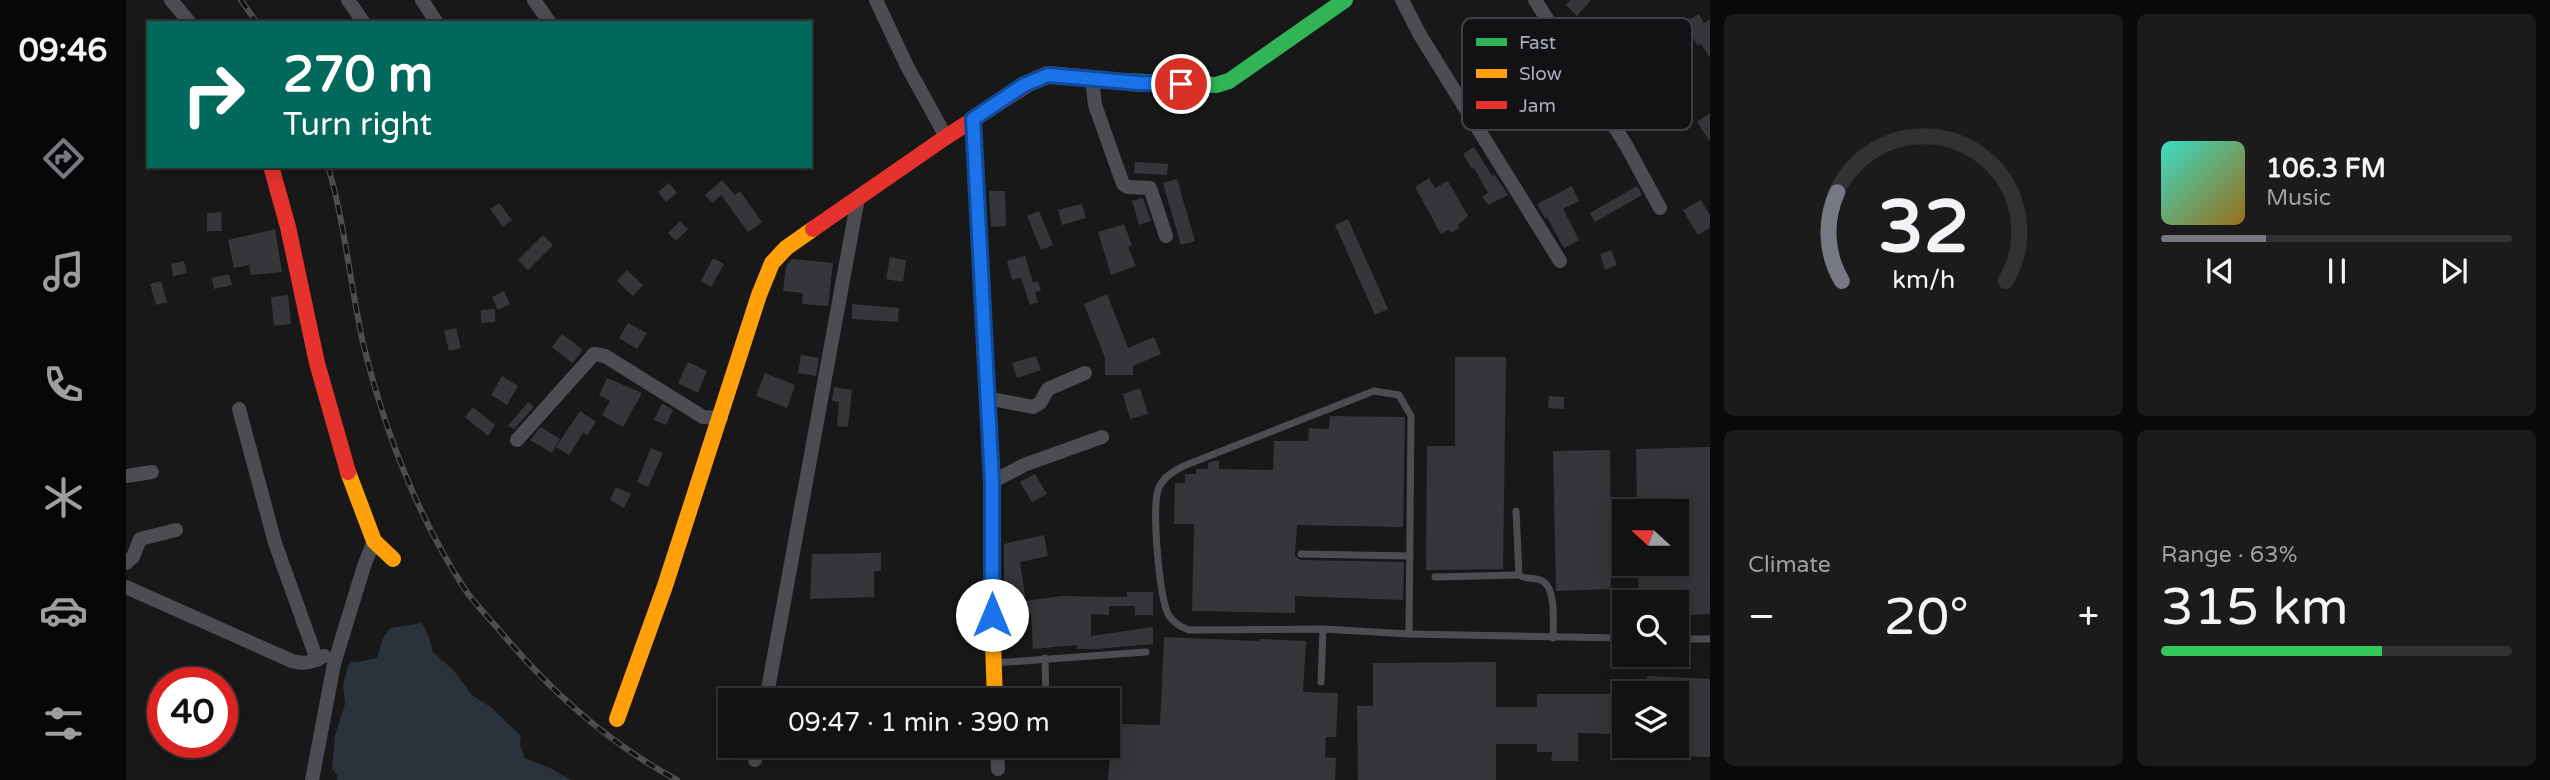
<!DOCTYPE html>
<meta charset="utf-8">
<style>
:root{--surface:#121213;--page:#1b1b1c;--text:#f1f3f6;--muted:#9c9ea0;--line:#313233;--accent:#767882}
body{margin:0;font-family:"Varela Round",sans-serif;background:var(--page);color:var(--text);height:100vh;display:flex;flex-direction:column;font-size:26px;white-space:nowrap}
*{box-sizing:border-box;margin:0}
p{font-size:23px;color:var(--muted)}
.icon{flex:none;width:38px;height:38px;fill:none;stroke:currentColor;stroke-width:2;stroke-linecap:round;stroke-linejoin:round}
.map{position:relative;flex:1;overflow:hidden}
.drawer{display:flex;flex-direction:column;gap:14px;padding:14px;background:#0a0a0a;width:840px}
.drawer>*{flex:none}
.top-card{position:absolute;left:21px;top:21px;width:665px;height:147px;border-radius:0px;box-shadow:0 4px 18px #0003,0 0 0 2px var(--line);background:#00695c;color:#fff;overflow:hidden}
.needle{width:46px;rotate:291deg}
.fabs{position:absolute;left:1486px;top:499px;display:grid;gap:14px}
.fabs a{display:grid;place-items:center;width:77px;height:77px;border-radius:0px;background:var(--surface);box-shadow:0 4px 18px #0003,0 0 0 2px var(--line);font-size:35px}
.speed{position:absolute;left:21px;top:667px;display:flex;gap:14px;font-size:35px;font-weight:700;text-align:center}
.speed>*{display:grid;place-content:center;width:91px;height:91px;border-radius:50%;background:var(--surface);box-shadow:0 4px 18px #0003,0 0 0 2px var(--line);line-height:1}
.speed .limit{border:10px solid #d22;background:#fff;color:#111}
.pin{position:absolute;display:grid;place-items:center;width:60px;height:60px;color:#fff;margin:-30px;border:4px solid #fff;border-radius:50%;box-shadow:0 2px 7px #0007}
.me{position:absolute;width:77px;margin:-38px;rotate:0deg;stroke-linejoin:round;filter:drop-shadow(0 0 5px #0008)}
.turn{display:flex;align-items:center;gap:24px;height:147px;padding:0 21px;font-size:32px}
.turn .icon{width:91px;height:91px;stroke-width:2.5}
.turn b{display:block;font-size:49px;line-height:60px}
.big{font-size:52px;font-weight:600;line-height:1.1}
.drawer .card{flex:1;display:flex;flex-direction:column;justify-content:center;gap:10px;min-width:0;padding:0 24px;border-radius:10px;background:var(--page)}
.drawer .dial{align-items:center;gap:0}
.dial svg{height:182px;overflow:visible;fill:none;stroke:var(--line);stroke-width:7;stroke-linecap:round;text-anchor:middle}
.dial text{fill:var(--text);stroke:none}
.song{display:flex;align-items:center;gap:21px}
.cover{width:84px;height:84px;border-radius:10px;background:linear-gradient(135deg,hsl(170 70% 55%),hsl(40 70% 35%))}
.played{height:7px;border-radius:4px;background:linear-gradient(90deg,var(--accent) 30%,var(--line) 30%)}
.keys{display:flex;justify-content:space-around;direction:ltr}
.heat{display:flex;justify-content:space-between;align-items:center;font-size:38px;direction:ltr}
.charge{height:10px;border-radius:5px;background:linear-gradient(90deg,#34c759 63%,var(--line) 0)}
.drawer .tiles{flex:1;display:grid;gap:14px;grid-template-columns:repeat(2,1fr)}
.trip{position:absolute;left:592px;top:688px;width:402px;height:70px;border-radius:0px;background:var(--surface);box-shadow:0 4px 18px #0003,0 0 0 2px var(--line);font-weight:600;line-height:70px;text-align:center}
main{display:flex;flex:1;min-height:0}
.menu{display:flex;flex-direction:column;width:126px;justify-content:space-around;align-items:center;background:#070708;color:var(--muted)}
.menu .icon{width:49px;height:49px}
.menu .current{color:var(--accent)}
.menu b{font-size:32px;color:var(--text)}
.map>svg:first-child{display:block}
.water{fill:#2a323c}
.building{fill:#353639}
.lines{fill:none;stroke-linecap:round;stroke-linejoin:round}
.lane{stroke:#4c4d52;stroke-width:7}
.street{stroke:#4c4d52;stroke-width:14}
.fast{stroke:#30b455;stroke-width:16}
.slow{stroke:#ff9f0a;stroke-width:16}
.jam{stroke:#e5322d;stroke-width:16}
.rail-casing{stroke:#4c4d51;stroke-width:6}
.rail{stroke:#121215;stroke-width:3.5;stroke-dasharray:10;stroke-linecap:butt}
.route-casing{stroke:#114b97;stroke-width:18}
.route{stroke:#1a73e8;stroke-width:12}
.key{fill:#121215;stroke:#3f4047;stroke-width:2}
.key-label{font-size:19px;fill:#a8acbb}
</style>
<main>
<nav class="menu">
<b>09:46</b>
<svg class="icon current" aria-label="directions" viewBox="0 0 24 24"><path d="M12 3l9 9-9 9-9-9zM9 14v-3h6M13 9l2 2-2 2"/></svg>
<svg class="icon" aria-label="music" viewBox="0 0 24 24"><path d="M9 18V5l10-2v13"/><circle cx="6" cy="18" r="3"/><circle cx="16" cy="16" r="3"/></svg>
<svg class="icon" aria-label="phone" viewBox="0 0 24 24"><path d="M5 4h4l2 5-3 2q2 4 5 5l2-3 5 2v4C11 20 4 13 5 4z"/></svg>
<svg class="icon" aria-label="climate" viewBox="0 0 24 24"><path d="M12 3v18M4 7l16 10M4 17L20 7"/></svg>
<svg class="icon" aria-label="car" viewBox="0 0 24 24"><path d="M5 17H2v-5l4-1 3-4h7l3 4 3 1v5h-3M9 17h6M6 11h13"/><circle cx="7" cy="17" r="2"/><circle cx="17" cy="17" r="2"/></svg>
<svg class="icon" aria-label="filters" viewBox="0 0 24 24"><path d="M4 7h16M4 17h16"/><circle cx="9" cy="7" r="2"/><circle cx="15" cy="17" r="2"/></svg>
</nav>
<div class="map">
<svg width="1584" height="780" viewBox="0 0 1584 780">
<rect width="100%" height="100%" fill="#181819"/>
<path class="water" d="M296,623L303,637L307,652L328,671L346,695L366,708L395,736L394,745L399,758L424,768L445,780H211L212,776L206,769L209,735L219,704L217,685L222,666L227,661L232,662L251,658L257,638L264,628Z"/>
<g class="building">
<path d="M1444,0H1465L1451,16L1440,5Z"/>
<path d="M1573,14L1578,23L1584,19V58L1575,44L1572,46L1558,23Z"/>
<path d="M1584,113V142L1571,122Z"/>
<path d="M1348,147L1366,176L1369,175L1382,195L1362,205L1356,196L1362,193L1348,168L1346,169L1337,154Z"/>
<path d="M1009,162L1042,164L1041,175L1008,173Z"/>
<path d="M1303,178L1309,188L1322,181L1342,216L1332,225L1333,228L1325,233L1323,230L1315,234L1289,187Z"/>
<path d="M1051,179L1069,241L1055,245L1037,183Z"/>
<path d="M596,180L609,195L614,191L636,222L622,232L595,195L586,203L579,195Z"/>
<path d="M543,183L551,193L540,202L532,192Z"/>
<path d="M1446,186L1453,201L1437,209L1453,240L1438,248L1421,217L1419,218L1411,204Z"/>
<path d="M1511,186L1516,195L1469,222L1464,213Z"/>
<path d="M863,191H879L880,226L865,227Z"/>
<path d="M1017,198L1025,221L1013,225L1006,201Z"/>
<path d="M1575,200L1584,215V228L1572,235L1557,210Z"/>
<path d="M373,203L386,220L377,227L364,209Z"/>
<path d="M956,204L960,218L936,225L932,210Z"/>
<path d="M913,211L927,245L915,250L901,216Z"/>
<path d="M95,212L96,231H81V213Z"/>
<path d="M1222,219L1262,309L1249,315L1209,225Z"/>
<path d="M554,221L562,229L550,241L542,233Z"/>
<path d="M998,224L1006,245L1002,247L1010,266L985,275L972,232Z"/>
<path d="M149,229L156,272L125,275L123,265L108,268L102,240Z"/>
<path d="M417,235L427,245L402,270L392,260Z"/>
<path d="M1485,250L1491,265L1479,270L1474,254Z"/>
<path d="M899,256L907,283L912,281L915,291L909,292L912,302L904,305L895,278L886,280L881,261Z"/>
<path d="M764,257L780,260L777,282L760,279Z"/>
<path d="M587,258L598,264L585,287L575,281Z"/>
<path d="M666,259L707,263L702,306L676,304L677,293L657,291L660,266Z"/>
<path d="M58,261L61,273L47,276L45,264Z"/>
<path d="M501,270L517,285L507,296L491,281Z"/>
<path d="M103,274L106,285L88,289L86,278Z"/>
<path d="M35,281L41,302L30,305L24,284Z"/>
<path d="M378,291L384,304L372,310L366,297Z"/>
<path d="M981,294L1002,348L1028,337L1035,354L1007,366V375H979V358L958,304Z"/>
<path d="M162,295L165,324L148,326L145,297Z"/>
<path d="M726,304L773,308L772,322L726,319Z"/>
<path d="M369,309V322L355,323V310Z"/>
<path d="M502,323L521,333L511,349L493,338Z"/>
<path d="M330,328L335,348L323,351L318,331Z"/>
<path d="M436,334L457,350L446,363L426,347Z"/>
<path d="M675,355L693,358L690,376L672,373Z"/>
<path d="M910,356L915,370L891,378L886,363Z"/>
<path d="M1329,357H1380L1377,569L1300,570L1301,446H1329Z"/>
<path d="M562,362L581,371L572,393L552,383Z"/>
<path d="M639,373L669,385L661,408L630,396Z"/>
<path d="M376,376L392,386L381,405L365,395Z"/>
<path d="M481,378L516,393L497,427L476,415L484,401L473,395Z"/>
<path d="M708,387L726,390L722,427L711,426L713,402L706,401Z"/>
<path d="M1014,388L1022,414L1004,419L997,394Z"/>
<path d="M1423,396L1438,397V409L1422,408Z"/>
<path d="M402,402L408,407L388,429L382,426Z"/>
<path d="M536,403L547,410L540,425L528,420Z"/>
<path d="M347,407L369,425L362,436L339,417Z"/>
<path d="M454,411L470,422L461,435L457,433L443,455L430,447Z"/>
<path d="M1204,416L1279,417L1277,527L1171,525L1169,556L1175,560L1278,562L1277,600L1169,596V613L1066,611L1068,524H1048L1049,483H1059V474H1070V469H1082V463L1088,461H1093V469L1147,470L1148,441H1182L1183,428L1203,429Z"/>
<path d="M415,427L434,439L426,453L404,440Z"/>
<path d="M1584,447V614L1550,616V602H1513L1512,564H1550V511H1511L1510,449Z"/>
<path d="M525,448L537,453L522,487L511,482Z"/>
<path d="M1484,450L1485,589L1430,591L1427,451Z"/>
<path d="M909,474L921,494L906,502L894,482Z"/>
<path d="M490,487L505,494L498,508L484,500Z"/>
<path d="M918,535L922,556L894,562L900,601L935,596L1001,597V592H1027V615H1009V606H983V615L965,614V636L1027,627V644L970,649H951V645L907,649L905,614L883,616L878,588V544Z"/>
<path d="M755,553V571H748V597L684,599L686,554Z"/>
<path d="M1038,637L1133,641V639L1180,641L1177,692L1212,693L1210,737H1200L1199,757L1210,758L1209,780H982L985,745H995L996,724L1034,725Z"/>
<path d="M1370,662V707H1411V694H1498V724H1487V734L1452,733V761H1425L1426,752H1411V744H1370V780H1232L1231,706H1247V663Z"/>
<path d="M1521,676L1584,679V757L1517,755L1518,746H1550V693H1520Z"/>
</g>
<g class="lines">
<g class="lane">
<path d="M1248,391L1273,395L1285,416L1283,634L1197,629L1063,630C1054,627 1047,623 1042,614C1033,594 1026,511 1032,490C1036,477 1049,470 1060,465Z"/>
<path d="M1390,511L1393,575C1400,580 1406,577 1414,580C1431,585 1427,624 1427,638"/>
<path d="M1175,554L1284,556"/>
<path d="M1309,577L1393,575"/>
<path d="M1283,634L1498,638"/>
<path d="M1550,639H1584"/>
<path d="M919,658L920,700"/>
<path d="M869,663L1020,652"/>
<path d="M1195,682L1197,629"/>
</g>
<g class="street">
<path d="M45,0L64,23"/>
<path d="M222,0L238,23"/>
<path d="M296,0L311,23"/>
<path d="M408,0L424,23"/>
<path d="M750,0L781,66L820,137"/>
<path d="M1276,0L1294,35L1434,261"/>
<path d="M1409,0L1500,145L1534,208"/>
<path d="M966,78L969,105L997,184L1002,187L1024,188L1040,236"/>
<path d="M861,398L907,407L914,403L922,389L959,373"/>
<path d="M113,409L149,543L191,660"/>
<path d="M391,440L468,354L479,356L577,417L595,418"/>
<path d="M0,476L26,472"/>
<path d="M866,482L898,465L976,437"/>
<path d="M0,563L7,557L14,539L50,530"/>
<path d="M0,587L166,661C179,665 186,662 198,656"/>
<path d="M640,700L732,198"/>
<path d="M871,746L872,769"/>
<path d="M629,760L631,746"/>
<path d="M186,780L208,664L238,566L248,541"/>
</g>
<path class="fast" d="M996,81L1090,85L1103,81L1219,0"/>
<g class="slow">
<path d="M847,119L866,482V615L869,700"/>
<path d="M222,472L248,541L267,559"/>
<path d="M491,719L539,586L633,295L646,263L660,248L687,229"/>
</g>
<g class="jam">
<path d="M145,166L162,227L191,363L222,472"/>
<path d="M687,229L820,137L910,79L922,74L996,81"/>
</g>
<defs>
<g id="rail">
<path d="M115,0L131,23"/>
<path d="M202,166C219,224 224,284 237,343C258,429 291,516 340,591C350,605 363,618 374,631C424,691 482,743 551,780"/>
</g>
</defs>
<use href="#rail" class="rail-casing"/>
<use href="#rail" class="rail"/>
</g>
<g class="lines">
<defs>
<path id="route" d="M866,615V482L847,119L898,85L922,75L1013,83L1055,84"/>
</defs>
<use href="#route" class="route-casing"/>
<use href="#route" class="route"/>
</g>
<rect x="1336" y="18" width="230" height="112" rx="10" class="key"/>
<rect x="1350" y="38" width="31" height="8" fill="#30b455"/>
<rect x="1350" y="69" width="31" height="9" fill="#ff9f0a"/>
<rect x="1350" y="101" width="31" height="8" fill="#e5322d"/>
<g class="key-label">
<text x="1393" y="49">Fast</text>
<text x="1393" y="80">Slow</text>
<text x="1393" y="112">Jam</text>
</g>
</svg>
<div class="fabs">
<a><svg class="needle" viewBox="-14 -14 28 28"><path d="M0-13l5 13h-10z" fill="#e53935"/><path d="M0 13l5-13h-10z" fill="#9c9ea0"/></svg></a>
<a><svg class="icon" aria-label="search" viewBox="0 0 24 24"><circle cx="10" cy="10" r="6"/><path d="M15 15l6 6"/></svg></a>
<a><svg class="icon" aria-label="layers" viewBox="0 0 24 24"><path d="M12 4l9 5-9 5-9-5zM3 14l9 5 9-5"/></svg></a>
</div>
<div class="speed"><div class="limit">40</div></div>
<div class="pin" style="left:1055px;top:84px;background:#d93025"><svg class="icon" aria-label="arrive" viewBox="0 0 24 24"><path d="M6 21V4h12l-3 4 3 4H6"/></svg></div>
<svg class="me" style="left:866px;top:615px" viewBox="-20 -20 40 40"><circle r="19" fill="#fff"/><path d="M0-13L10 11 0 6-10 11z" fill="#1a73e8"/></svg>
<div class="trip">09:47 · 1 min · 390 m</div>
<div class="top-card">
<div class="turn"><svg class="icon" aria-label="right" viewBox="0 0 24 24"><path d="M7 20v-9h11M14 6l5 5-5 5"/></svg><div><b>270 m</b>Turn right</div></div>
</div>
</div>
<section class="drawer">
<div class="tiles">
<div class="card dial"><svg viewBox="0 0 100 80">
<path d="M14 69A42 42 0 1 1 86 69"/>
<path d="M14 69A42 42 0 0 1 12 30" stroke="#767882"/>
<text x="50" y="56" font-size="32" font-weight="700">32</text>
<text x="50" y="72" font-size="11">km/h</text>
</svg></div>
<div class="card">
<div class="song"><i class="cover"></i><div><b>106.3 FM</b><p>Music</p></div></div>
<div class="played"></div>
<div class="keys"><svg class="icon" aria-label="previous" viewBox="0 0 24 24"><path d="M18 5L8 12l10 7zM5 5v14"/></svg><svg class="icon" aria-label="pause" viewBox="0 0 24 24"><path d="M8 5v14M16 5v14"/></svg><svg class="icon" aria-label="next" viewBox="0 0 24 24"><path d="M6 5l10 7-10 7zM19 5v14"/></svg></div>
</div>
<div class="card"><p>Climate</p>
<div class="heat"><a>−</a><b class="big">20°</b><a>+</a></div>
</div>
<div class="card"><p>Range · 63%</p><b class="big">315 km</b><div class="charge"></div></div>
</div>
</section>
</main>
